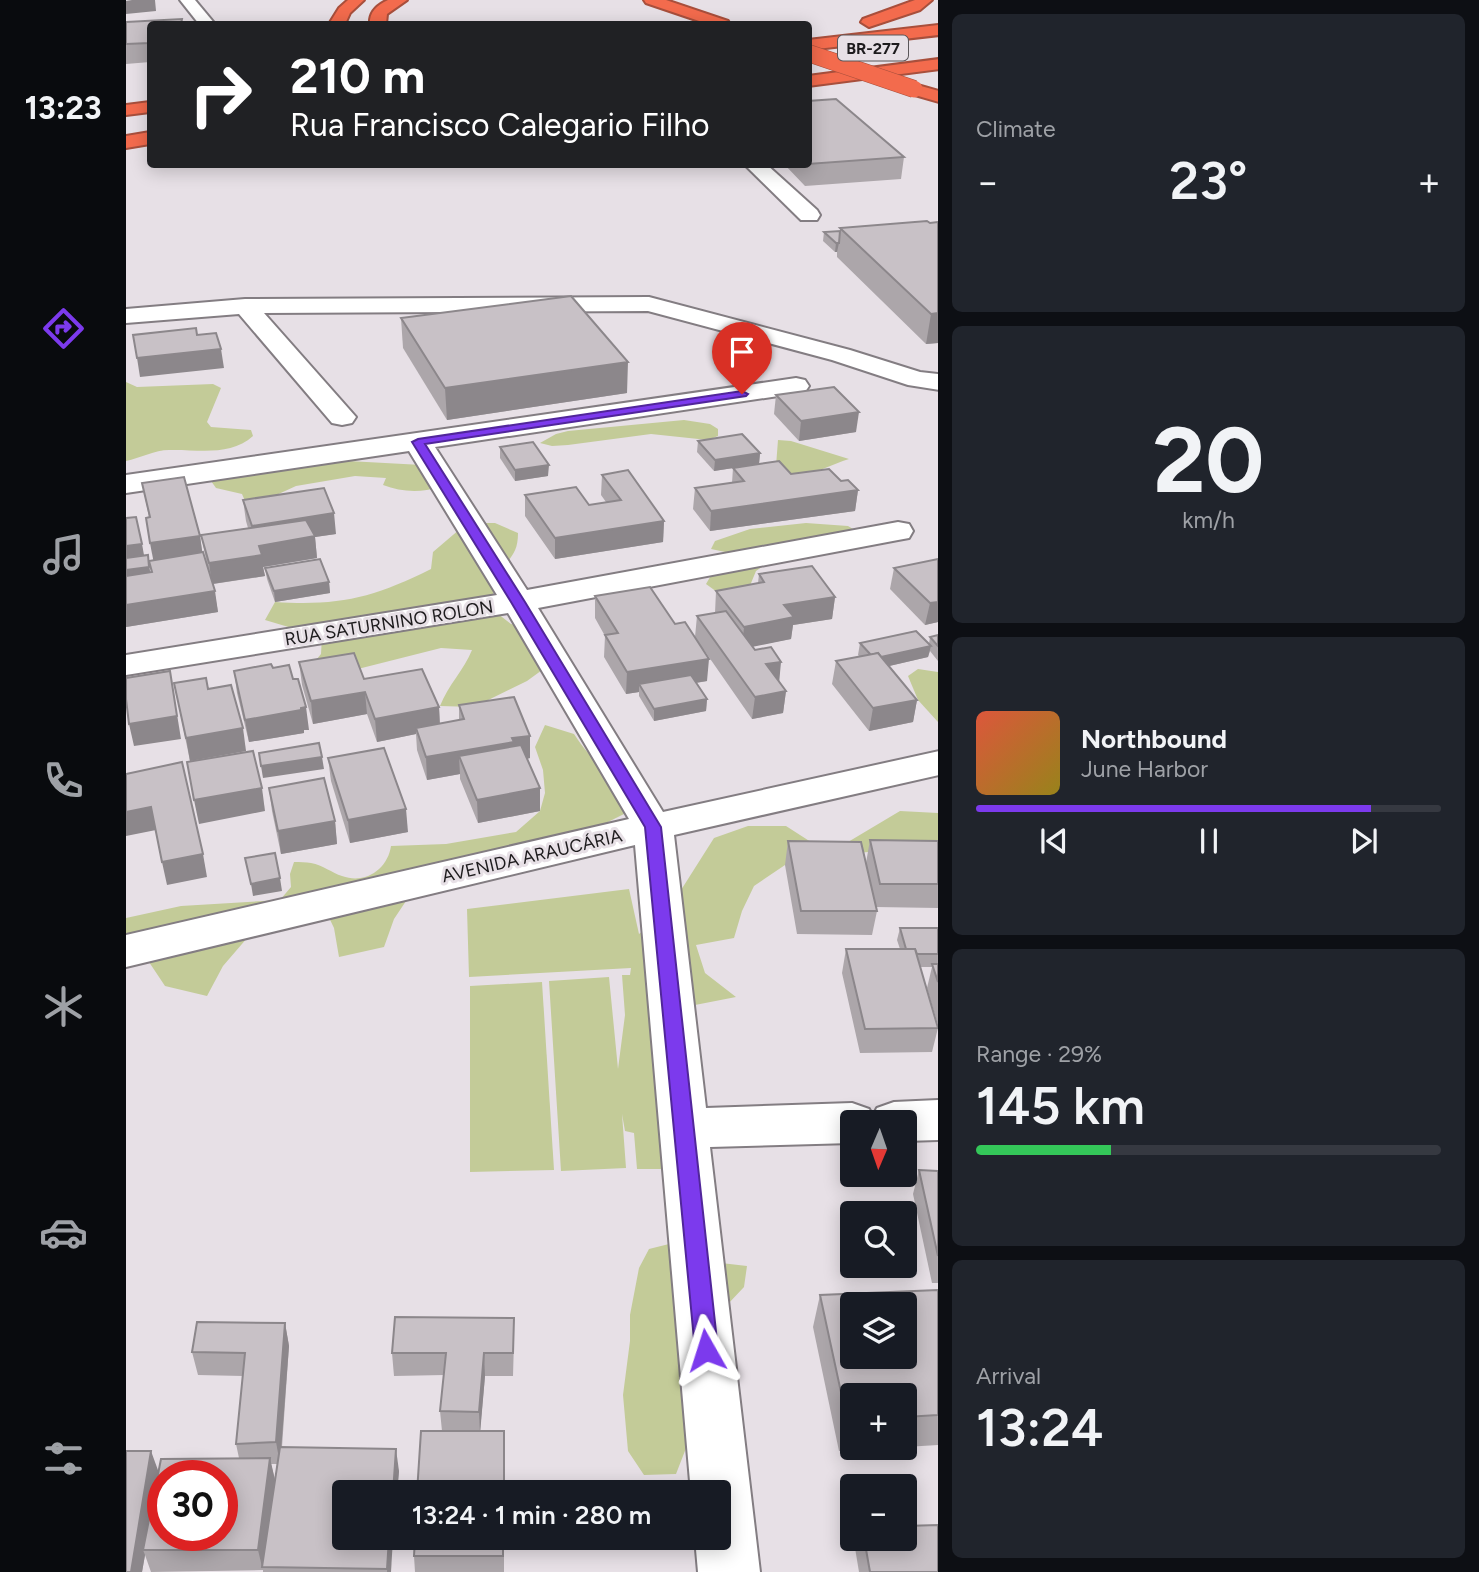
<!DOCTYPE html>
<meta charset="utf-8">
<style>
:root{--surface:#171b24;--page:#20242c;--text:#f1f3f6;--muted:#9ea1a6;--line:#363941;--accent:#7c3aed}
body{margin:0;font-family:Figtree,sans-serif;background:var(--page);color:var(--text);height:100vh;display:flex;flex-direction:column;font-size:26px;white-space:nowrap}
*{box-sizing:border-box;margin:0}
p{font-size:23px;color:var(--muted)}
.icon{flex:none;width:38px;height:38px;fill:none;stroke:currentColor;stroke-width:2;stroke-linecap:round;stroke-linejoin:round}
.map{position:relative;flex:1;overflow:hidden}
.sheet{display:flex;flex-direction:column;gap:14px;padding:14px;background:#0d0f14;width:541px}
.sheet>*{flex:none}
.banner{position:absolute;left:21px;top:21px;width:665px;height:147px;border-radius:7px;box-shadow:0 4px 18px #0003;background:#202124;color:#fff;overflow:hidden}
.needle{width:46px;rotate:182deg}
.tools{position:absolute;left:714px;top:1110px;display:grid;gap:14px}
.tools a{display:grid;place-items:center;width:77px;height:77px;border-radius:7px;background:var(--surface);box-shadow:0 4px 18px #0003;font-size:35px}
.speed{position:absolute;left:21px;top:1460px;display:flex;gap:14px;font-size:35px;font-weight:700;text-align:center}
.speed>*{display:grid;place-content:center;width:91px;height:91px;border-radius:50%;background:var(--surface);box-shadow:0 4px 18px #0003;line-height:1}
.speed .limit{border:10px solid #d22;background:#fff;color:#111}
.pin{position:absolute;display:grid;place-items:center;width:60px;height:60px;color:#fff;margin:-72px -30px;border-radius:50% 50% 50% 0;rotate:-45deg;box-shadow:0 0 7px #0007}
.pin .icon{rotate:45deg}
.me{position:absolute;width:77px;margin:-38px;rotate:354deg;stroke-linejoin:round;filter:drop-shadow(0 0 5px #0008)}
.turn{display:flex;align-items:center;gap:24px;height:147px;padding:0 28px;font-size:32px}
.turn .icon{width:91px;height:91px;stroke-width:2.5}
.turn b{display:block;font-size:49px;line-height:60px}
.big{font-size:52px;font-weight:600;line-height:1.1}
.sheet .card{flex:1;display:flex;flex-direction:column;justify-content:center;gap:10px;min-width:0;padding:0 24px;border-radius:10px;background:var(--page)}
.sheet .dial{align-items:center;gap:0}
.dial b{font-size:91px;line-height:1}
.song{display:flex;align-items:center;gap:21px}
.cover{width:84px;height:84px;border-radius:10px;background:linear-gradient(135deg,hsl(10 70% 55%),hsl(50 70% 35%))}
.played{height:7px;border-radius:4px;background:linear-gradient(90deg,var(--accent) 85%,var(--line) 85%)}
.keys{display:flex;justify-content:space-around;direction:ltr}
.heat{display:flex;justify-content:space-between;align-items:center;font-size:38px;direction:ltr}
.charge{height:10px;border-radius:5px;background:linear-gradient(90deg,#34c759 29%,var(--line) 0)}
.trip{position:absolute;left:206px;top:1480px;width:399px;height:70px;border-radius:7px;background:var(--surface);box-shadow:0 4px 18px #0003;font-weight:600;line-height:70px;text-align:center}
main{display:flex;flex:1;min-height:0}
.tabs{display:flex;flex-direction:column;width:126px;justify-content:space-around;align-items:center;background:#090b0e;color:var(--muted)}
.tabs .icon{width:49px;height:49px}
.tabs .current{color:var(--accent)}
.tabs b{font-size:32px;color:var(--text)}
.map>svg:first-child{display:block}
.green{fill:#c3cb98}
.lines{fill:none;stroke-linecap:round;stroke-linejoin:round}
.minor-casing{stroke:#837d82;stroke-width:4}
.highway-casing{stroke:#a84f3c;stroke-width:4}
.minor{fill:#fff;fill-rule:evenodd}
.highway{fill:#f36b4d;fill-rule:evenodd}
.highway-bridge-casing{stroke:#a84f3c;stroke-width:18;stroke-linecap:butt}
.highway-bridge{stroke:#f36b4d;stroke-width:17}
.wall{fill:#aca6aa;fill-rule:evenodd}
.shaded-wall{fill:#8c878b}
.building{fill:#c8c1c6;stroke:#8c878b;stroke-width:2;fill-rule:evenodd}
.route{fill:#7c3aed;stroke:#51269a;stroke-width:2}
.labels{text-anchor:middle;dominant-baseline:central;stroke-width:6;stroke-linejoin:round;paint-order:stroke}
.shield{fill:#e7e0e6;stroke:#5a5659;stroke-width:2}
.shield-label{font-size:16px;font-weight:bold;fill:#1d1b1d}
.street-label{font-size:18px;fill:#1d1b1d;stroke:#e7e0e6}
</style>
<main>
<nav class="tabs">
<b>13:23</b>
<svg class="icon current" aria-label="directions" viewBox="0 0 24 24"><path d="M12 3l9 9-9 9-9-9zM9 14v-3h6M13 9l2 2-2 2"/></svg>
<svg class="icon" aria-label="music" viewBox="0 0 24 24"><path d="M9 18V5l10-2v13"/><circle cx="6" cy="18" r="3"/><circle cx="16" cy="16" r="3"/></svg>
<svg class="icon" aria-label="phone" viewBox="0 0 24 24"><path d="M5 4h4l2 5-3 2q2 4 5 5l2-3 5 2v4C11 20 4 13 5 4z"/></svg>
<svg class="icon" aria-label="climate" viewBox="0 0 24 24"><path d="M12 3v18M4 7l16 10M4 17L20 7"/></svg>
<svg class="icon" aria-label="car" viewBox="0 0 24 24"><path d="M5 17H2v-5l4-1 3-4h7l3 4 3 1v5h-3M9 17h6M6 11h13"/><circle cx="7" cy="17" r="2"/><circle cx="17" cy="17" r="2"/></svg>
<svg class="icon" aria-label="filters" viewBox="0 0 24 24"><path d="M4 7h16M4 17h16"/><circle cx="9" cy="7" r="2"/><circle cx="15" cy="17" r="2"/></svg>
</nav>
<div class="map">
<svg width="813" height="1572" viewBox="0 0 813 1572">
<rect width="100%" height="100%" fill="#e7e0e6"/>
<g class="green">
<path d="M0,382L11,387L87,384L95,388L81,422L85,427L125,430L127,436C104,457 71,449 43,450C29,450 14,458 0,461Z"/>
<path d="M558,420L584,424L592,429V436L582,440L525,434L442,445L426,446L414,443L430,434L442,431Z"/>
<path d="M652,440L665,441L723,459C699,466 673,485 650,466Z"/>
<path d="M222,461L296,465L313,487C295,493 275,492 257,485L260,478L229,476L170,486L122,508L116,494L90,488L85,481L96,476Z"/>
<path d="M341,523H369L392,533C392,557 381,558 371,577C366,587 367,599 367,610L385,624L415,630L423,665L401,681L348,707L314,706C322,685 338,670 346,650L315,648L216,673L181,671L195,654L196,637L139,620L149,602C213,606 247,598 305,569L307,552Z"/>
<path d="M680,523L722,526L732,532L640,564L630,571L623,588L591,592L580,584L590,567L604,553L585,549L589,541L624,529Z"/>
<path d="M792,669L812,672V722L792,700L782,676Z"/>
<path d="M419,725L448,734C470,767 481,772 519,780L520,803L460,833L286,892L268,919L258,947L213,957L208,928L196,903L122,937L97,966L81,996L39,986L21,959L0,949V918L55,906L154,900L165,887L164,874L168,862C174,862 180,862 185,863C197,865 206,873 216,876C240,885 262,868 265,846L320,844L390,832L414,811L419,793L417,770L409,747Z"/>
<path d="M774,811L812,813V845L732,853L697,863L659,865L628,886L616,911L608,938L570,945L579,973L610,997L569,1005L556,1034L546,1169H511L508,1133L499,1131L496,1114L500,1168L435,1171L423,981L483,977L492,1069L499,1015L496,975H504L505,968L343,977L341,909L503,889L513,934L543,909L588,838L622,826H660L688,844L722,842Z"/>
<path d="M416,982L428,1170L344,1172V986Z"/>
<path d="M551,1242L595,1263L621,1266L618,1287L601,1305L569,1425L550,1474L518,1475L502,1451L497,1395L504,1341V1315L513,1268L523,1249Z"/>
</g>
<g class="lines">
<defs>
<g id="minor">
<path d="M54,0H69L89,24H73Z"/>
<path d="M618,164H640L691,210L694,215L691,220H675Z"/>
<path d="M523,297L724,350L794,372L813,374V390L782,385L706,360L522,311L138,313L230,417L226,423L216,425L206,423L113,314L0,323V309L119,299Z"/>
<path d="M670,378L679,380L683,386L679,392L309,447L401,590L772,522L783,524L787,531L783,538L772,540L412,608L537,812L813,751V775L548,835L580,1108L726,1103L743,1109L747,1116L751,1108L768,1102L813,1100V1140L779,1141V1122H726V1143L584,1147L634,1572H572L569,1538H593V1493H565L509,845L0,967V935L503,819L382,613L0,675V655L371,595L283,451L0,493V475Z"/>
</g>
<g id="highway">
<path d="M222,0H238L224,13L219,24H203L213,8Z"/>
<path d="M262,0H281L261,14L260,24H244C243,12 251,5 262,0Z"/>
<path d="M518,0H540L602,21L604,24H582L520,3Z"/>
<path d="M789,0H806L794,10L743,27L735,22L737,19Z"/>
<path d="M813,25V35L682,50V40Z"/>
<path d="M813,59V69L682,86V76Z"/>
<path d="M788,84L813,91V102L782,93L779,89Z"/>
<path d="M24,102V112L0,115V105Z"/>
<path d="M24,132V144L0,148V136Z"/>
</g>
</defs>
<use href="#minor" class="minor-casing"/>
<use href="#highway" class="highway-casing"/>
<use href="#minor" class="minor"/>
<use href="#highway" class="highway"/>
<defs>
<path id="highway-bridge" d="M682,53L788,89"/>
</defs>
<use href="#highway-bridge" class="highway-bridge-casing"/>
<use href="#highway-bridge" class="highway-bridge"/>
</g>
<g class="wall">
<path d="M56,19V24H24V62L0,64V22Z"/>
<path d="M682,101L778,157L775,179L679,186L658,164H682Z"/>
<path d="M812,222V343L800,344L711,257V252H709L697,241L698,232L714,231V228Z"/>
<path d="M275,318L501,393L321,420L277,348Z"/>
<path d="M650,395L730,432L673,441L648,414Z"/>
<path d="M572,441L634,453L633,464L588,471L571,452Z"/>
<path d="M374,447L422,476L389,481L374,458Z"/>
<path d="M607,468L715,481L732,490L729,511L584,531L567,509L569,488L606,483Z"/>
<path d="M476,475L538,521L537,542L429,559L399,516V495L463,505L480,502L475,495Z"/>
<path d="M16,483L74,536L76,552L82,569L75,535L122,528L120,521L117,500L210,534L189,537L191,558L137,567L139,576L87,584L92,612L0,627V558L25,572L23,561L28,560L23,517Z"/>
<path d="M812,559V622L799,625L764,589L768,568Z"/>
<path d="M139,568L203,582L204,593L149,602L141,579Z"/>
<path d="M633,574L709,597L706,619L667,625L665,639L627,646L660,691L657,713L626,719L578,650L581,681L570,683L581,699L580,711L528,721L513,696V692L500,694L478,657L479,636L469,618V596L549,624L569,637L571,616L589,613L590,591L632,583Z"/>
<path d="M812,635V661L804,651L802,657L763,666L791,700L787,722L743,731L706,684L710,661L734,657L732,655L734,643L803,644L804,637Z"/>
<path d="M173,662L238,679L313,707L314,724L333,720V705L404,758L401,759L414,788V811L352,823L334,779V774L301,780L291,750L290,734L251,742L241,714L187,724L176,685Z"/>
<path d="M108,671L183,730H178V733L123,742L111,693Z"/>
<path d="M48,683L82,689L120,751L64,761Z"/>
<path d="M202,758L282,832L224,843L205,781Z"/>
<path d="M143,788L209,821L211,844L155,854L146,811Z"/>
<path d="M744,840L812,841V908L750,907L751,911L746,935L671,934L659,865L662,841L740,863Z"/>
<path d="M774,928H812V1025L801,988L806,967H794L812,1028L806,1052L734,1053L716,973L720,949H774L771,940Z"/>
<path d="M793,1170L812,1171V1283H806L787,1194Z"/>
<path d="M812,1290V1445L779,1447V1395H726V1447H775L713,1451L687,1327L694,1295Z"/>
<path d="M159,1323L163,1346L156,1447L273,1471L271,1493H219L265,1572H137V1570L25,1572L19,1555L16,1572H0L32,1472L113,1458L110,1444L117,1376L72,1375L66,1352ZM145,1464H151L149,1480Z"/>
<path d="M388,1341L387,1376H359L354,1431H378V1493H291L316,1431L314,1411L318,1375L268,1376L266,1353Z"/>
<path d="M289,1538H378V1572H289L288,1556Z"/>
<path d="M732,1538H779L812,1572H733L729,1548Z"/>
</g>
<g class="shaded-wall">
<path d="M6,0H29L30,11L0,14V1Z"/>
<path d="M710,243H713L711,252H709Z"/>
<path d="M812,313V343L800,344L805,314Z"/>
<path d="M95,349L98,368L14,377L11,358Z"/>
<path d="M502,362L501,393L321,420L319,388Z"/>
<path d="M733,412L730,432L673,441L675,421Z"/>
<path d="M634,453L633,464L588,471L589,460Z"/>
<path d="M423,465L422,476L389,481V470Z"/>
<path d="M732,490L729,511L584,531L585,511Z"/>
<path d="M208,513L210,534L189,537L191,558L137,567L139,576L86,584L83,563L133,546L129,547L126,526Z"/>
<path d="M538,521L537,542L429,559V538Z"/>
<path d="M74,536L77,557L28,564L24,543Z"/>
<path d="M16,544L18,555L0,558V546Z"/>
<path d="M22,555L25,579L0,582V570Z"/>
<path d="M203,582L204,593L149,602L148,591Z"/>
<path d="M89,591L92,612L0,627V605Z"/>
<path d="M709,597L706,619L667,625L665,639L616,649L618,627L658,605Z"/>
<path d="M812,602V622L799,625L804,603Z"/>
<path d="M805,646L802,657L746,670L748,658Z"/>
<path d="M583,659L581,681L518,691L513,684V692L500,694L501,672Z"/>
<path d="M655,662L653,684L640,664Z"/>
<path d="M44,671L55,739L8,746L3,724Z"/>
<path d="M660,691L657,713L626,719L629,697Z"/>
<path d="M239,692L241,714L187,724L185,701Z"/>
<path d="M581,699L580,711L528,721V709Z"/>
<path d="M791,700L787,722L743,731L747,708Z"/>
<path d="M180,707L183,730H178V733L123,742L119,720Z"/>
<path d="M313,707L314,730L290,728V734L251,742L249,719Z"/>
<path d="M117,728L120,751L64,761L60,738Z"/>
<path d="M404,736V758L388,761L333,756L334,774L301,780L300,757L386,738Z"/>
<path d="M196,757L198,769L137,778L135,766Z"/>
<path d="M136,788L139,811L73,824L68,800Z"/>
<path d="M414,788V811L352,823L351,800Z"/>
<path d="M25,807L30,830L0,836V812Z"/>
<path d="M280,809L282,832L224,843L222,820Z"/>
<path d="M209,821L211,844L155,854L152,831Z"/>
<path d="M77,854L81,877L41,885L36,862Z"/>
<path d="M154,878L156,891L127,896L125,884Z"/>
<path d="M159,1323L163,1346L154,1464L150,1442Z"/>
<path d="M358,1353L359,1376L354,1434L353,1412Z"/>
<path d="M270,1449L273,1471L271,1493H267Z"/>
<path d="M25,1451L33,1473L17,1550L19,1555L16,1572H5Z"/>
<path d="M144,1458L149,1480L136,1567L137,1571L132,1550Z"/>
<path d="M263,1538H267L265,1572H261Z"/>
</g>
<g class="building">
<path d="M56,19L55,24H24V43L0,44V22Z"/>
<path d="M710,99L778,157L682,164V101Z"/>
<path d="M801,221L804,223L812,222V313L805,314L714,228Z"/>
<path d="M714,231L713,243H710L698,232Z"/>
<path d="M445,296L502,362L319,388L275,318Z"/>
<path d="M70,328L71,335L90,333L95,349L11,358L7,335Z"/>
<path d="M708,387L733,412L675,421L650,395Z"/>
<path d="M616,434L634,453L589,460L572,441Z"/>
<path d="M407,442L423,465L389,470L374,447Z"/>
<path d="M653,461L665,474L703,469L715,481L722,480L732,490L585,511L569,488L618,481L607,468Z"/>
<path d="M502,470L538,521L429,538L399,495L450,487L463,505L495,500L476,475Z"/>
<path d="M58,477L74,536L24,543L20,518L24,517L16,483Z"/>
<path d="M198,488L208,513L126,526L117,500Z"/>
<path d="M10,517L16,544L0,546V518Z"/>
<path d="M180,520L189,536L133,546L136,555L83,563L75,535Z"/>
<path d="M77,552L89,591L0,605V576L26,572L23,561Z"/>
<path d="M22,555L23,567L0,570V558Z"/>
<path d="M194,559L203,582L148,591L139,568Z"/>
<path d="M812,559V602L804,603L768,568Z"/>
<path d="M686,566L709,597L658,605L668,617L618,627L590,591L638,582L633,574Z"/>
<path d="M524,587L549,624L559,622L583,659L501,672L479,635L492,633L469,596Z"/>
<path d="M600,611L629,650L645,647L655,662L640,664L660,691L629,697L571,616Z"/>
<path d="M790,631L805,646L755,657L752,653L745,655L734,643Z"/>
<path d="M812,635V646L804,637Z"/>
<path d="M228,653L238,679L296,669L313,707L249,719L239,692L185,701L173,662Z"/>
<path d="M752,653L791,700L747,708L710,661Z"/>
<path d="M145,664L147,668L163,665L167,679H172L180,707L175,708V710L119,720L108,671Z"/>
<path d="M44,671L51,716L3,724L0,699V678Z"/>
<path d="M565,675L581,699L528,709L513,684Z"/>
<path d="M80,678L82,689L105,685L117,728L60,738L48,683Z"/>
<path d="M388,697L404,736L386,738L388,742L300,757L290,728L338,719L333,705Z"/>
<path d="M193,743L196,757L135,766L133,753Z"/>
<path d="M395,745L414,788L351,800L333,756Z"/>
<path d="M258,748L280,809L222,820L202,758Z"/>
<path d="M127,751L136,788L68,800L61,762Z"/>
<path d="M56,762L77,854L36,862L25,807L0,812V774Z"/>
<path d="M198,778L209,821L152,831L143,788Z"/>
<path d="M744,840L812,841V884H754Z"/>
<path d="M662,841L735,842L751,911H675Z"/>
<path d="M149,853L154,878L125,884L119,858Z"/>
<path d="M774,928H812V954H791L789,949H780Z"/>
<path d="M720,949H789L812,1028L739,1029Z"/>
<path d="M806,964H812V982Z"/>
<path d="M793,1170L812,1171V1256Z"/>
<path d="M812,1290V1415L779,1417V1395H726V1420H721L694,1295ZM726,1304H779V1356H726Z"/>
<path d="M269,1317L388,1318L387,1353H358L353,1412L314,1411L320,1353H266Z"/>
<path d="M71,1322L159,1323L150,1442L110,1444L119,1353L66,1352Z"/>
<path d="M295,1431H378V1493H291Z"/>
<path d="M154,1447L270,1449L267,1493H219V1538H263L261,1569L136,1567Z"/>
<path d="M0,1451H25L5,1572H0Z"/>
<path d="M144,1458L132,1550H17L35,1459ZM37,1475H96V1535H37Z"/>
<path d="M812,1525V1572H744L738,1538H779V1526Z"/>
<path d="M289,1538H377V1556H288Z"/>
</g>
<path class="route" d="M616,391L622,394L620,396L299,444L399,602L535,827L592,1350L588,1357L580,1361L572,1357L569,1350L519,827L385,602L286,442L292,439Z"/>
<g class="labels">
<rect class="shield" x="712" y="35.5" width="70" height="25" rx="5"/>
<g class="shield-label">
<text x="747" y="48">BR-277</text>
</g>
<g class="street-label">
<text transform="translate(263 623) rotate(-9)">RUA SATURNINO ROLON</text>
<text transform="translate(406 856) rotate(-13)">AVENIDA ARAUCÁRIA</text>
</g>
</g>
</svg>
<div class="tools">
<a><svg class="needle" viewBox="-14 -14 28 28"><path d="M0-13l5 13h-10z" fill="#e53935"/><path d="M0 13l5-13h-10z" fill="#9ea1a6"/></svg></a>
<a><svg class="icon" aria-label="search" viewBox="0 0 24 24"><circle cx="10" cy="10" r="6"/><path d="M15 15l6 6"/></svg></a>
<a><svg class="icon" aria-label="layers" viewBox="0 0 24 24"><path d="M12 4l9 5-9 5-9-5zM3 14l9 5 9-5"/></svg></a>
<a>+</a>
<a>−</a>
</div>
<div class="speed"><div class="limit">30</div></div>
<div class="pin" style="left:616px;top:394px;background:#d93025"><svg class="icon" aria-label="arrive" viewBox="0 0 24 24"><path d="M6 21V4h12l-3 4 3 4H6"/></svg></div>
<svg class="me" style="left:580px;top:1350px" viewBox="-20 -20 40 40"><path d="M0-17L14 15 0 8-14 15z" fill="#7c3aed" stroke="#fff" stroke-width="4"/></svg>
<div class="trip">13:24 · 1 min · 280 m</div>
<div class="banner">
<div class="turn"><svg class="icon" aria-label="right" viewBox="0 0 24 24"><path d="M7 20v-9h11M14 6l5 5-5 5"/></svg><div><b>210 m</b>Rua Francisco Calegario Filho</div></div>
</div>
</div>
<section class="sheet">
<div class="card"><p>Climate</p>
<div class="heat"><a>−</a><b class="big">23°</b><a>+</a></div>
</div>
<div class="card dial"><b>20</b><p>km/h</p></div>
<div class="card">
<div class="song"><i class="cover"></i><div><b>Northbound</b><p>June Harbor</p></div></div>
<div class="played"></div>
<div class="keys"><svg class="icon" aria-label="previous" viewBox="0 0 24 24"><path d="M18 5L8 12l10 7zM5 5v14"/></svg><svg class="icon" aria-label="pause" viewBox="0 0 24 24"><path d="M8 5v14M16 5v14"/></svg><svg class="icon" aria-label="next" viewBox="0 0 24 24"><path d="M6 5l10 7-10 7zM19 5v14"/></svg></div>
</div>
<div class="card"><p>Range · 29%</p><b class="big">145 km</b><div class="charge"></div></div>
<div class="card"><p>Arrival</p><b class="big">13:24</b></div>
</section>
</main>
